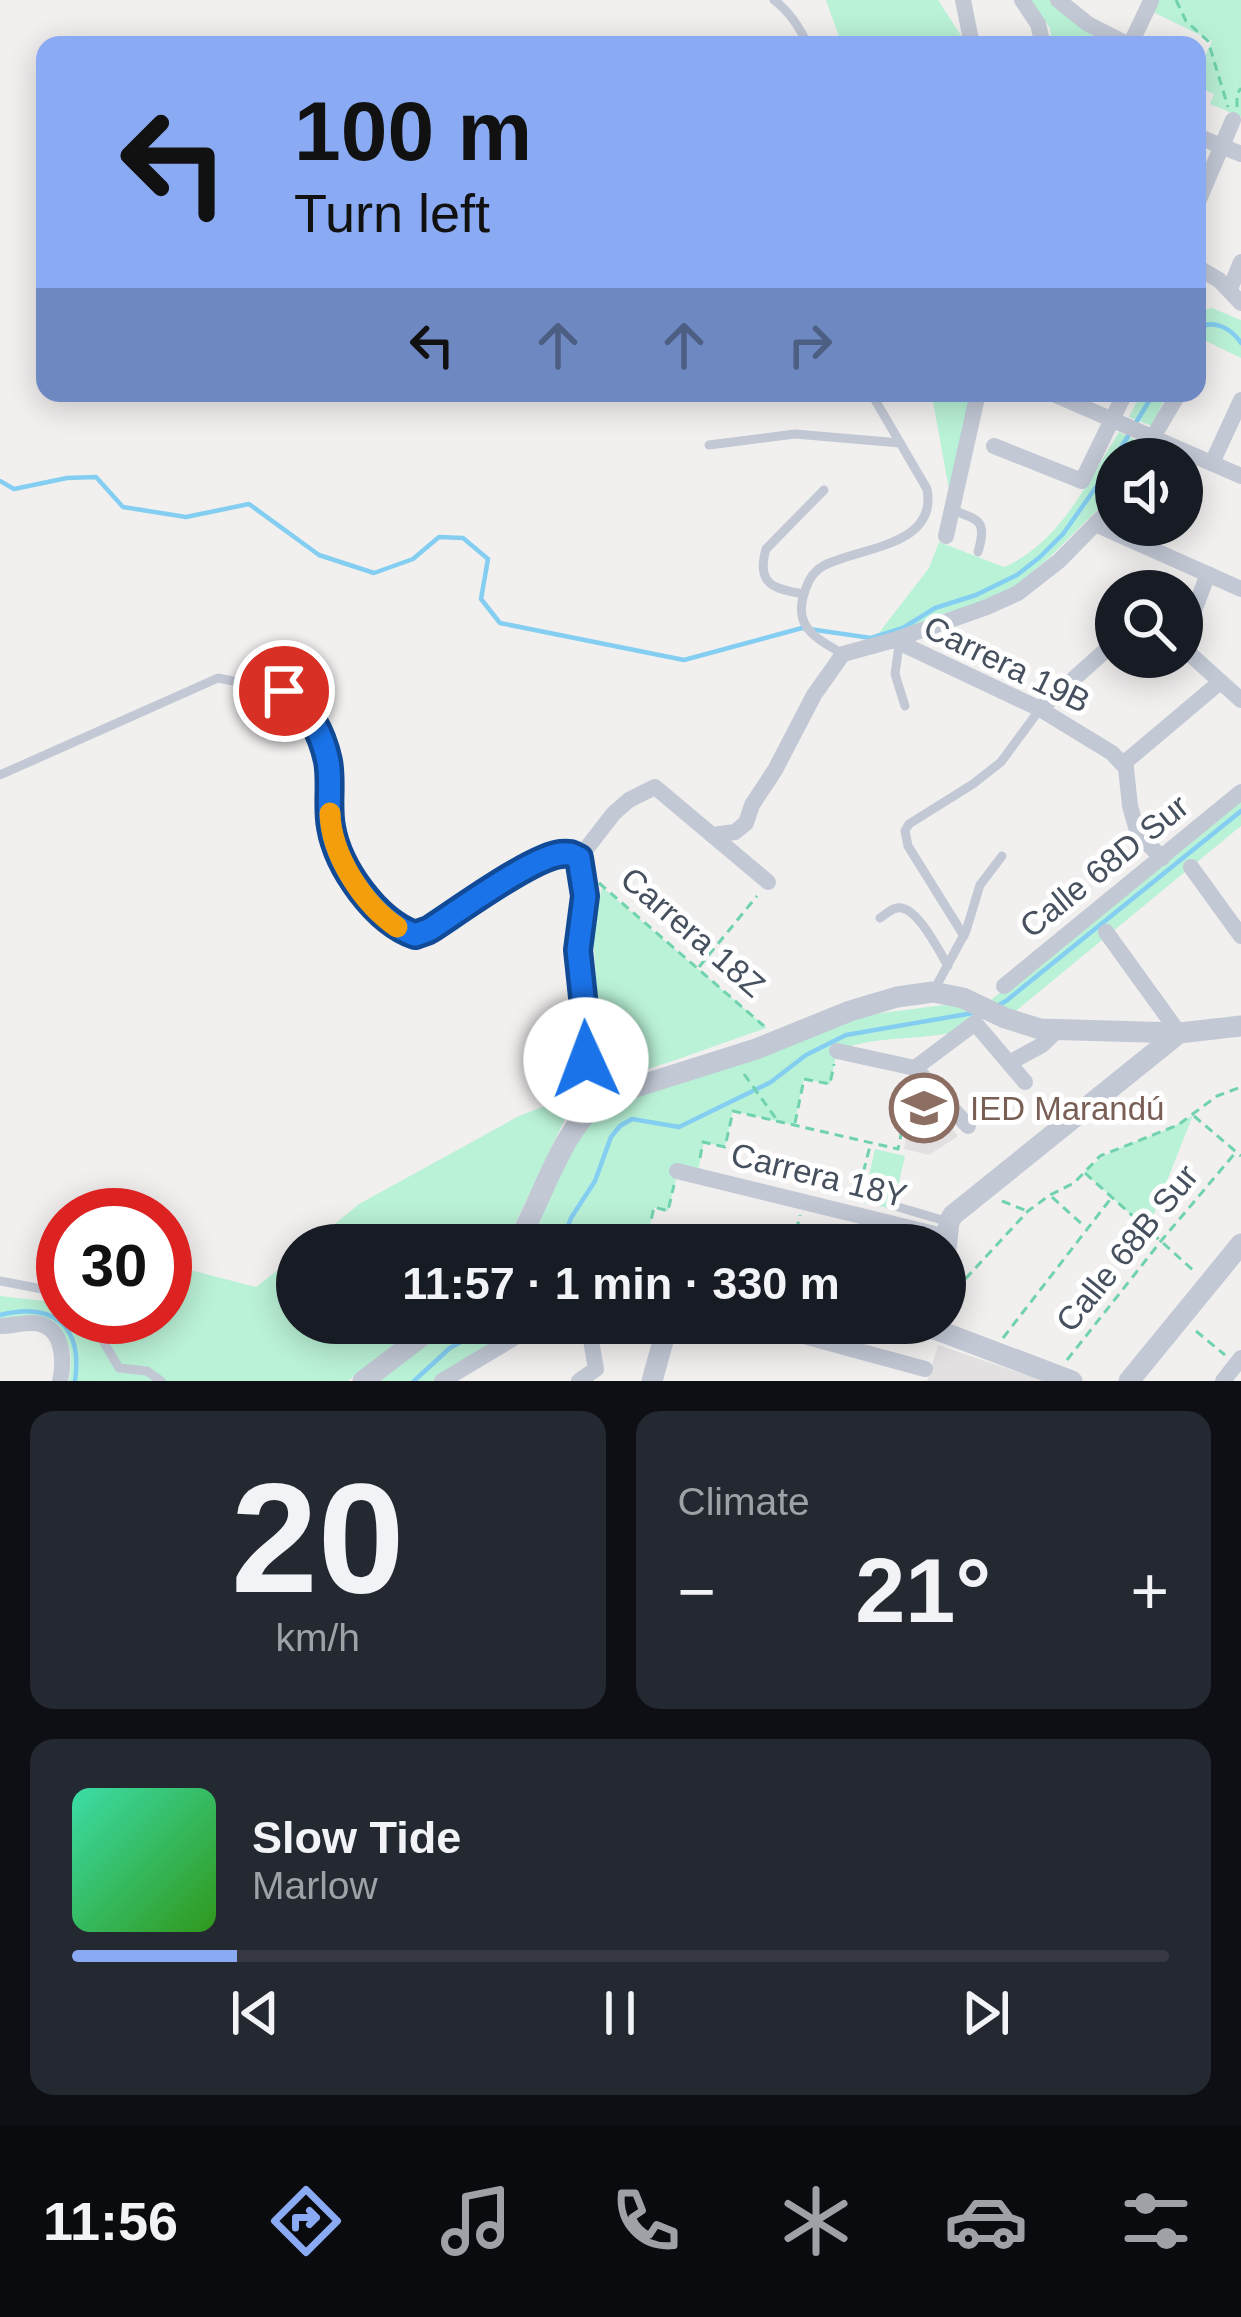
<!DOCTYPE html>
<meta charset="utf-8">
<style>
:root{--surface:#171b24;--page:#242831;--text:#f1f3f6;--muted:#9ea1a6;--line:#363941;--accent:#8aabf3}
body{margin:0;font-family:Helvetica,sans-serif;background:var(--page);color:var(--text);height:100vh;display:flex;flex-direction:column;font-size:45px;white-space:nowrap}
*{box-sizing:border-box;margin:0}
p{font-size:39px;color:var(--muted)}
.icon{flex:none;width:66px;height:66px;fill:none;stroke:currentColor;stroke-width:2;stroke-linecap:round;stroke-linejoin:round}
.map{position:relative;height:1381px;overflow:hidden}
.sheet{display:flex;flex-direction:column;gap:30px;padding:30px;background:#0d0f14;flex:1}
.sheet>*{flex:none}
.banner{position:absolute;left:36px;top:36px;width:1170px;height:366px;border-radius:24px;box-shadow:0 6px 30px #0003;background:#8aabf3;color:#111;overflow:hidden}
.tools{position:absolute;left:1095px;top:438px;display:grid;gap:24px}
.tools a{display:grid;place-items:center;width:108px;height:108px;border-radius:50%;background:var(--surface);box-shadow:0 6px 30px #0003;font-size:60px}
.speed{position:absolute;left:36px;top:1188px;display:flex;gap:24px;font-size:60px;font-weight:700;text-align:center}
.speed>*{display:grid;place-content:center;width:156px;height:156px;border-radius:50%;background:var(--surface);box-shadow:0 6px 30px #0003;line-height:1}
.speed .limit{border:18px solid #d22;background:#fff;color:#111}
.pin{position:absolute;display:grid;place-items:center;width:102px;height:102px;color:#fff;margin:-51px;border:6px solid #fff;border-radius:50%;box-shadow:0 3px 12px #0007}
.me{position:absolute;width:132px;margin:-66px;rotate:358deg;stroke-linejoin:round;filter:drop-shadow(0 0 9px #0008)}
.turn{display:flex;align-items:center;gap:42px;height:252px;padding:0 60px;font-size:54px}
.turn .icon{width:156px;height:156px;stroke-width:2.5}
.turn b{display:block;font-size:84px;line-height:102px}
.lanes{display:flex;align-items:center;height:114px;padding:0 60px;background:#0003;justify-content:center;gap:60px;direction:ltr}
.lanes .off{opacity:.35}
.big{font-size:90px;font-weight:700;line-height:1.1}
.sheet .widget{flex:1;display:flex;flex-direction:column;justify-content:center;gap:18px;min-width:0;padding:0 42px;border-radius:24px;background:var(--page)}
.sheet .dial{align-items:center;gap:0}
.dial b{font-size:156px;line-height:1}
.song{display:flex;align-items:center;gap:36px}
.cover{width:144px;height:144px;border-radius:18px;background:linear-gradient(135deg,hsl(160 70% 55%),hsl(110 70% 35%))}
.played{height:12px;border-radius:6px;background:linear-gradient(90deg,var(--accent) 15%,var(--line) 15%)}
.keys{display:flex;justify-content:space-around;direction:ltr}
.heat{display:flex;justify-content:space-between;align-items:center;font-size:66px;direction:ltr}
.sheet .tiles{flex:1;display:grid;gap:30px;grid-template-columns:1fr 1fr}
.widget:last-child{grid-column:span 2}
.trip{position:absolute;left:276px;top:1224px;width:690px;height:120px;border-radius:60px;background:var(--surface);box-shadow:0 6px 30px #0003;font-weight:700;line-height:120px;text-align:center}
.menu{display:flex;height:192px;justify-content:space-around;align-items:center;background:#090b0e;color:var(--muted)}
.menu .icon{width:84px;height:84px}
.menu .on{color:var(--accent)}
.menu b{font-size:54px;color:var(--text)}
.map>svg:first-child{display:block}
.education{fill:#e3e0e1}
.green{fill:#baf2d7}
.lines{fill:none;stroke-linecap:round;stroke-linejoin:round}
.stream{stroke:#84cef2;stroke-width:4.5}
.path{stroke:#70d3ae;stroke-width:3;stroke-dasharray:9 6;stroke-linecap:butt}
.service{stroke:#c2c9d5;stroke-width:9}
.minor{stroke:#c2c9d5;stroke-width:16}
.tertiary{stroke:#c2c9d5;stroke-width:21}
.route-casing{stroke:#114b97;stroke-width:30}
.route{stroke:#1a73e8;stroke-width:21}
.slow{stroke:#f59e0b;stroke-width:21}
.labels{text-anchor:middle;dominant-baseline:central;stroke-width:10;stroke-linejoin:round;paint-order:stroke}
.street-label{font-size:33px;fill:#46505e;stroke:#fff}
.education-label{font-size:33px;fill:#785e54;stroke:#fff;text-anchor:start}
</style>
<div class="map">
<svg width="1241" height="1381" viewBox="0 0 1241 1381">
<rect width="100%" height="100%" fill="#f2efef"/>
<g class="education">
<path d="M915,1081L958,1136L929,1155L904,1149Z"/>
<path d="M938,1345L1044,1381H927Z"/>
</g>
<g class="green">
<path d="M826,0H938L962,37L963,45H842Z"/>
<path d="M1031,0H1051L1104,45H1052L1050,28Z"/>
<path d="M1158,0H1241V117L1210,104L1214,94L1197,86V73L1212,41L1153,12Z"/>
<path d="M1212,308L1241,320V358L1202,339L1197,347V311Z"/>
<path d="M931,393H981L952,506L932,396Z"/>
<path d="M1141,393H1167L1152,426L1129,417Z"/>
<path d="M1119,432L1144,444L1134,459H1116V487L1108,499L1048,559L1016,585L975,606L941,614L871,643L929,568L939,542L1004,567C1060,543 1088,481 1119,432Z"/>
<path d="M1241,798V826L1012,1014L987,1003L1142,881Z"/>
<path d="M602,887L767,1028C715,1044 665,1067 612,1078L598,1009L593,933Z"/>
<path d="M944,1005L967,1009L975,1023C947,1044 877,1032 837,1051L830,1084L804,1079L794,1125L733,1111L725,1147L704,1142L697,1176L678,1172L668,1211L654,1208L646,1243L650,1245H526L579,1135L601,1108L866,1015Z"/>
<path d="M583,1091L563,1123L505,1245H309L359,1204L519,1116Z"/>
<path d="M1193,1115L1148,1229V1230L1084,1172C1116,1140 1158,1140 1193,1115Z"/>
<path d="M875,1149L905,1156L893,1209L863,1203Z"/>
<path d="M297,1255V1323H422L348,1381H69C72,1361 73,1349 61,1332L0,1324V1296L63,1303V1317H165V1270L194,1271L256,1287Z"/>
<path d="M452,1323H532L448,1381H378Z"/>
</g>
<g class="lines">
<g class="stream">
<path d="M1197,328C1214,319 1231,328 1241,343"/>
<path d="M1135,424L1154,393"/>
<path d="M0,481L14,489L67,478L96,477L123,507L186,517L249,504L319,555L374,573L413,559L439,537L463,538L488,559L481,599L500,623L684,660L802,628L871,638L903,628L935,608L976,595L1017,575L1040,557L1063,534L1099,483L1130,433"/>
<path d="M995,1007L1006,1001L1241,811"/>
<path d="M561,1245L571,1218L595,1181L611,1137L620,1126L632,1119L679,1127L771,1082L806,1055L846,1035L973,1013"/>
<path d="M0,1315C53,1302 83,1325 75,1381"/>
<path d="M414,1381L450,1348L494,1323"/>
</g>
<g class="path">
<path d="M1176,0L1186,21L1208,41L1228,107"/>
<path d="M1237,107V94L1241,88"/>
<path d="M599,883L764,1026"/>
<path d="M699,967L757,896"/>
<path d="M744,1074L777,1120"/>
<path d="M1194,1116L1241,1156"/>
<path d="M979,1118L1014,1090"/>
<path d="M795,1123L804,1079L830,1084L834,1064"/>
<path d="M700,1158L703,1142L725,1147L733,1111L898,1149L911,1087"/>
<path d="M1085,1173L1194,1271"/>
<path d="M1052,1197L1085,1227"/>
<path d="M856,1201L870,1146"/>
<path d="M1002,1201L1027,1211"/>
<path d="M650,1245L646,1244L654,1207L668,1211L674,1185"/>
<path d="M793,1245L800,1215"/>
<path d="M945,1301L1028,1211L1050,1195L1074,1183L1100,1156L1178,1125L1217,1096L1241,1087"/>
<path d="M1196,1331L1225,1355"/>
<path d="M1003,1338L1112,1197"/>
<path d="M1067,1360L1161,1241L1236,1152"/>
</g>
<g class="service">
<path d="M774,0C790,12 799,27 808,45"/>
<path d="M709,445L795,434L900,443"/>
<path d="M952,510C980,520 987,521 978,552"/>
<path d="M804,594C773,589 756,584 766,549L824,490"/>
<path d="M899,645L895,674L905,706"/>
<path d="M843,654C814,637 791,626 806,588C809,579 814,571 823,566C859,547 938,547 927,489L871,393"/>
<path d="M0,775L218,678L284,691L303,703L313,721L328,762L330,826L338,853L375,910L400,930L415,935L429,930C460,910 526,861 559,854C569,852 569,853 578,857"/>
<path d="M880,918C886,914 891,909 897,908C916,904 939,951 948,966"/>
<path d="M964,936L908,846L905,831L909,824L973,784L1001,762L1040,709"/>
<path d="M933,992L966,931L980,885L1002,856"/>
<path d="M898,1207L949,1222"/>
<path d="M0,1281L63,1293"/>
<path d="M89,1317L119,1368L147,1371L161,1381"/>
</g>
<g class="minor">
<path d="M963,0L972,45"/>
<path d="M1022,0L1038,24L1043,45"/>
<path d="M1058,0L1088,24L1129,45"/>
<path d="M1130,45L1151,1"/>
<path d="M1197,136L1241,154"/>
<path d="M1197,204L1233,120"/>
<path d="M1197,267L1219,280L1241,303"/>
<path d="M1230,289L1241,262"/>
<path d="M1051,393L1241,476"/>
<path d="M994,446L1082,481L1125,393"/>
<path d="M1140,459L1179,393"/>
<path d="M1212,463L1241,400"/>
<path d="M1095,524L1241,589"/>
<path d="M946,536L978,393"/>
<path d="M894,640L1040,709L1112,753L1126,768L1130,806L1136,827L1145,841L1162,858"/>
<path d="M1182,642L1208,574"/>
<path d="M1182,647L1241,700"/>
<path d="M1040,709L1116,641"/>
<path d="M1124,763L1219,683"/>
<path d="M712,835L735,832L746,823L752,805L775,770L814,695L843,654L894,640L987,607L1018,593L1059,561L1116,503"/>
<path d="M1191,867L1241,936"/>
<path d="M1106,932L1179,1033"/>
<path d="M1004,986L1241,792"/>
<path d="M837,1051L915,1068"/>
<path d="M1009,1063L1042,1045L1059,1029"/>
<path d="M915,1068L975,1023L1025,1082"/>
<path d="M915,1068L968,1126"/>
<path d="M595,1104L586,1060L585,1015L578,949L585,896L579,858L614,813L629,800L655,787L768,882"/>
<path d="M677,1171L947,1237"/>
<path d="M756,1323L925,1369"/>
<path d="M0,1326C11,1326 21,1323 32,1323C63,1323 65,1359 60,1381"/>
<path d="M442,1381L539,1323"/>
<path d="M579,1381L596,1369L588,1323"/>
<path d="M1223,1381L1241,1358"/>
</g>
<g class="tertiary">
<path d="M516,1245C543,1199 561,1128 604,1097L756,1049L850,1011L897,997L933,992L963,998L1005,1018L1040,1029L1179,1033L1241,1026"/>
<path d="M945,1257L949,1222L953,1215L1179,1033"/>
<path d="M907,1323L937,1330L1072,1381"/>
<path d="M363,1381L439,1323"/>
<path d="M652,1381L668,1323"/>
<path d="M1129,1381L1241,1244"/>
</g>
</g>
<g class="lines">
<defs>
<path id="route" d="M284,691C308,706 322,733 328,761C332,782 327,806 331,827C338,868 376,921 415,935L429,930C457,912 532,857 561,854C570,853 571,854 579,858L585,896L578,950L585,1016L586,1060"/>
</defs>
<use href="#route" class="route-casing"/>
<use href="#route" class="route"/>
<path class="slow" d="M330,813C331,855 363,904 397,927"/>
</g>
<defs>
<symbol id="school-ring" viewBox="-11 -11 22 22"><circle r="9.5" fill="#fff" stroke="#8d6e63" stroke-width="1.5"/><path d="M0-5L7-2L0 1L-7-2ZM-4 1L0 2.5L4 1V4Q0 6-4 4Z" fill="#8d6e63"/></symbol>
</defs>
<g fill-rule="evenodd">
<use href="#school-ring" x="886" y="1070" width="76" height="76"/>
</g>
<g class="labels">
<g class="street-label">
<text transform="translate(1007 664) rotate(26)">Carrera 19B</text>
<text transform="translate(1104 866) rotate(-39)">Calle 68D Sur</text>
<text transform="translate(693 932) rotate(41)">Carrera 18Z</text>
<text transform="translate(819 1175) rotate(14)">Carrera 18Y</text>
<text transform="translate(1127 1248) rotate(-51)">Calle 68B Sur</text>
</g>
<g class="education-label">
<text x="970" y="1108">IED Marandú</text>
</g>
</g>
</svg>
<div class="tools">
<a><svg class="icon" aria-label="sound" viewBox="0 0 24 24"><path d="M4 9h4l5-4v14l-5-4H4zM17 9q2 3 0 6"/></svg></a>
<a><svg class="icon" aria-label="search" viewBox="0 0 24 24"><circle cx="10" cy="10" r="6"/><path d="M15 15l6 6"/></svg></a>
</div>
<div class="speed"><div class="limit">30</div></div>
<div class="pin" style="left:284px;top:691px;background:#d93025"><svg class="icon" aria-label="arrive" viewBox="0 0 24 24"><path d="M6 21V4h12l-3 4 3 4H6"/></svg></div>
<svg class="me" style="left:586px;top:1060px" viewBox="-20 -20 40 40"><circle r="19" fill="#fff"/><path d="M0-13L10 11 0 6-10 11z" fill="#1a73e8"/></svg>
<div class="trip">11:57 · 1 min · 330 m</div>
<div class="banner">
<div class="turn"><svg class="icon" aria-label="left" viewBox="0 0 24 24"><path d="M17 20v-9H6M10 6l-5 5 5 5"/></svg><div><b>100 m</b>Turn left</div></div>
<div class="lanes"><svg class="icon" aria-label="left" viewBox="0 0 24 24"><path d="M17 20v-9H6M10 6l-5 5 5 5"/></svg><svg class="icon off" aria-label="ahead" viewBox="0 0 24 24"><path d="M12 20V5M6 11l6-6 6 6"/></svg><svg class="icon off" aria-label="ahead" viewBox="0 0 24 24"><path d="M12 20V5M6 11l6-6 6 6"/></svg><svg class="icon off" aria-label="right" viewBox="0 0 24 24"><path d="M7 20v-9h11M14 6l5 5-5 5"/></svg></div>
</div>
</div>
<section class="sheet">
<div class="tiles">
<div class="widget dial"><b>20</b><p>km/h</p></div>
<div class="widget"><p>Climate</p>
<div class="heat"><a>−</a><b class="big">21°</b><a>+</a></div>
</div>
<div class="widget">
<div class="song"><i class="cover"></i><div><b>Slow Tide</b><p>Marlow</p></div></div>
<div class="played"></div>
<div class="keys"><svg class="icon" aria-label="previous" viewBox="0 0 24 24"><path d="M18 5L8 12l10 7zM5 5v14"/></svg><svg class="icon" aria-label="pause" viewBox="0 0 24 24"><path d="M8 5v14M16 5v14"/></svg><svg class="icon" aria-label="next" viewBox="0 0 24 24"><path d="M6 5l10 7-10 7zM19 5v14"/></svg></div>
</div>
</div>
</section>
<nav class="menu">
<b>11:56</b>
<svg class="icon on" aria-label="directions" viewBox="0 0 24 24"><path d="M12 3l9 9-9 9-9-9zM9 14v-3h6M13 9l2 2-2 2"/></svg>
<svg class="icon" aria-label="music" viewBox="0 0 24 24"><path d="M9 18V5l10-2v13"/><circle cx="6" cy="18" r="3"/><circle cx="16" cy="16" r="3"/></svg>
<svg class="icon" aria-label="phone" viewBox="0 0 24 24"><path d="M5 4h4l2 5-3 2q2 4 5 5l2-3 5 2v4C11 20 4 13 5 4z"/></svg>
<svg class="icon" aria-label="climate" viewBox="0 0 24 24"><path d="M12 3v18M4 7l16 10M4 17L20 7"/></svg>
<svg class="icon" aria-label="car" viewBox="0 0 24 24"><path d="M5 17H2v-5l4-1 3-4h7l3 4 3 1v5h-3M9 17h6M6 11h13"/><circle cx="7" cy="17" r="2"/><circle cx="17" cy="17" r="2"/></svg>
<svg class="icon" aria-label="filters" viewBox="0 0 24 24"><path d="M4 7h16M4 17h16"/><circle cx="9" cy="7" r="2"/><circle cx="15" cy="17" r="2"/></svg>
</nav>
